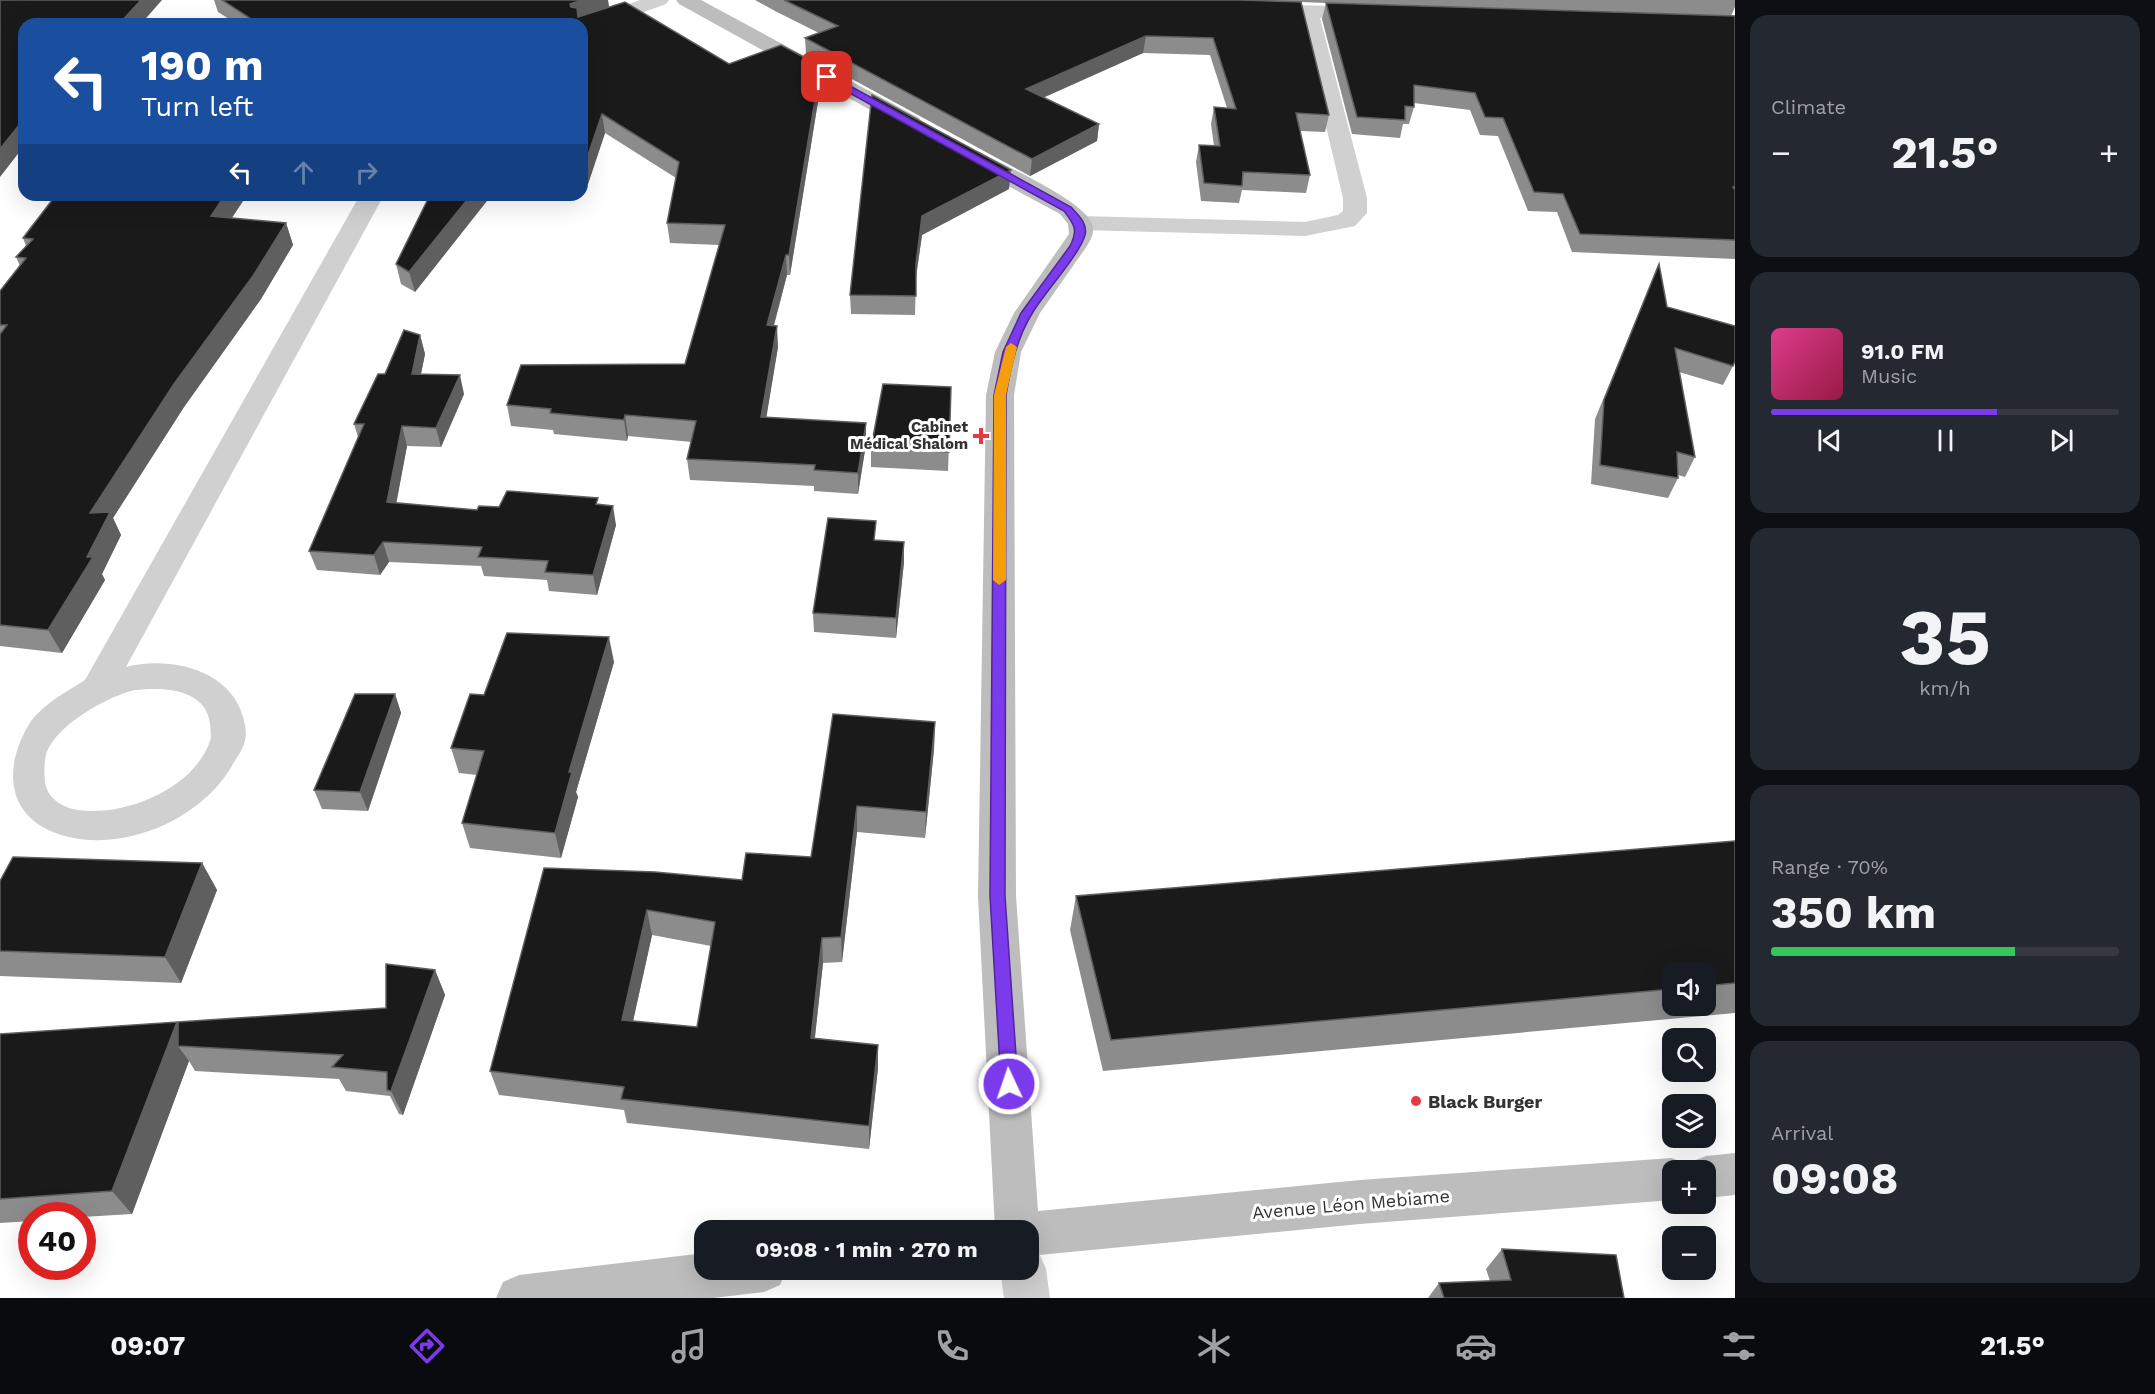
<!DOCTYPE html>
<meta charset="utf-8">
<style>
:root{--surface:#171b24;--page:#242831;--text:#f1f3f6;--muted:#9ea1a6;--line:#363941;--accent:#7c3aed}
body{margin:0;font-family:"Work Sans",sans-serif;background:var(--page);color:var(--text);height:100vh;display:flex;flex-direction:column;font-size:22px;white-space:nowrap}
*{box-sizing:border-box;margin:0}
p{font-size:20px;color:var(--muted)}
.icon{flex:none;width:33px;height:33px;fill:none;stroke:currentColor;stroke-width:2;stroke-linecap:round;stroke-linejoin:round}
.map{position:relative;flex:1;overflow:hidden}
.details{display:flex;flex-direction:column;gap:15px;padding:15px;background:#0d0f14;width:420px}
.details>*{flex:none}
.top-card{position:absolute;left:18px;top:18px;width:570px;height:183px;border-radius:18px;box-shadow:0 6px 24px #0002;background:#1a4fa0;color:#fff;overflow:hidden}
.tools{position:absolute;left:1662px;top:962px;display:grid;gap:12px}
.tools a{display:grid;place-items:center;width:54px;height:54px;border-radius:12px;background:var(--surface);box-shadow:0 6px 24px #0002;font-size:30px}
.speed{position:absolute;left:18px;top:1202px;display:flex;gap:12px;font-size:30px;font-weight:700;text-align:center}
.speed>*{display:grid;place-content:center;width:78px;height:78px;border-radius:50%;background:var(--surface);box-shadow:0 6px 24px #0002;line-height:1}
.speed .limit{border:9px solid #d22;background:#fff;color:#111}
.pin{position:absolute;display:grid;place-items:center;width:51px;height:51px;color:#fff;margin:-26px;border-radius:12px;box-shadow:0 3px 9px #0006}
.me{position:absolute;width:66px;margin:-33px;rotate:357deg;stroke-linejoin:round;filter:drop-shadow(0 0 4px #0008)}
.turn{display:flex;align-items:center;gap:21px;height:126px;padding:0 24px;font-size:27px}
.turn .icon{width:78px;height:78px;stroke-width:2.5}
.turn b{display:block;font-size:42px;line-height:51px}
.lanes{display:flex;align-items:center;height:57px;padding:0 24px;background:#0003;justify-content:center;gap:30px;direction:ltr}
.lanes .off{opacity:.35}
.big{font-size:45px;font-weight:700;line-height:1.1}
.details .tile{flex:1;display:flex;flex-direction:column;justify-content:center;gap:9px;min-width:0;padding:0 21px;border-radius:18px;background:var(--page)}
.details .dial{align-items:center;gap:0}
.dial b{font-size:78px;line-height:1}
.song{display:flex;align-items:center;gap:18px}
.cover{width:72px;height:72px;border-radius:9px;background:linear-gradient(135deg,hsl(330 70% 55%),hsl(340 70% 35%))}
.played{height:6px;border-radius:3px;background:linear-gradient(90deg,var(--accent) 65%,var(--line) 65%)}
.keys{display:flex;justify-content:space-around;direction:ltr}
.heat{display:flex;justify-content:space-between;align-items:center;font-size:33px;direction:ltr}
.charge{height:9px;border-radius:4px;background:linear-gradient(90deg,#34c759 70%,var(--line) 0)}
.trip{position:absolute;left:694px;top:1220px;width:345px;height:60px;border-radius:18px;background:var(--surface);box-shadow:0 6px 24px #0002;font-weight:700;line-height:60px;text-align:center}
.tab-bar{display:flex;height:96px;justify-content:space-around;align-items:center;background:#090b0e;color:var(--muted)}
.tab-bar .icon{width:42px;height:42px}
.tab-bar .on{color:var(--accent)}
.tab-bar b{font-size:27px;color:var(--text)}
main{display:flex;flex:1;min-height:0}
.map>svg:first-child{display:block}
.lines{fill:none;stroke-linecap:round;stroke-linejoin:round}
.street{fill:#d0d0d0;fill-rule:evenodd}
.secondary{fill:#bdbdbd;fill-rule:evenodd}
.wall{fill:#8c8c8c;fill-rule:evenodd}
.shaded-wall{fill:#5f5f5f}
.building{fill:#1a1a1a;stroke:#5f5f5f;stroke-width:1.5;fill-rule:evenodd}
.route{fill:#7c3aed;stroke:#51269a;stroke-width:1.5}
.slow{fill:#f59e0b}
.poi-dot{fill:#e63946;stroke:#fff;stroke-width:2}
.labels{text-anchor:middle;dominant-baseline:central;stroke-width:6;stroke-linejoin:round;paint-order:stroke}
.poi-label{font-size:15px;font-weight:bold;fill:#333;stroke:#fff;text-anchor:end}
.near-poi-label{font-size:18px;font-weight:bold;fill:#333;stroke:#fff;text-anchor:start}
.near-street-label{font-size:18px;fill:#333;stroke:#fff}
</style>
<main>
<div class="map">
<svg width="1735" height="1298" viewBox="0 0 1735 1298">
<rect width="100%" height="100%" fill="#fff"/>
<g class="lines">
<g class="street">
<path d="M640,0H669L666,4L589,32L582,34V24H575Z"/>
<path d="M1257,4L1367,7L1374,9L1377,13L1374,17L1367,19L1320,18L1367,198V213L1355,226L1305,236L1080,230L1071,228L1068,223L1071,218L1080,216L1305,222L1338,215L1343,211V198L1300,17L1250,14L1247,10L1250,6Z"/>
<path d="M360,195H384L126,667C169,656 230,669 243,717C245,724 247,733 245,740C244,748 237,757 233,764C204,817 129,851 69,837C7,823 0,770 31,721C45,703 66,692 85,680ZM135,690C163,687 205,688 210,723C210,728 212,736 210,741C194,789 124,817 77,810C62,807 47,798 45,782C44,773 44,764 46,755C54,726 108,696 135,690Z"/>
<path d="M1029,1249L1039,1253L1046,1269L1050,1298H1004L1000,1269H1029Z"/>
</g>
<g class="secondary">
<path d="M676,0H701L919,118L922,123L919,128L911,130L903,128L679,4Z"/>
<path d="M972,150L980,152C1003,165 1085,201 1092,224C1095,233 1091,239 1087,246L1040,313L1021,352L1014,395L1016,896L1038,1211L1360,1180L1672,1158L1689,1166L1691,1162L1706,1156L1735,1153V1195L1706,1198V1170H1672V1200L1360,1224L1029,1256V1230H995L978,896L986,395L995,352L1014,313L1069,234L1068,224L1060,214L964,162L961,157L964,152Z"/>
<path d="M705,1253V1269H787L780,1285L764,1292L713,1298H496L503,1282L519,1275Z"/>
</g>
</g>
<g class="wall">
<path d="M214,0H608L609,7L729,64L781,45L832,72V91L820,89L790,275H787L774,326L778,347L766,417L866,444L858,494L814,491V486L690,480L687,459L692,442L628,436L627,441L554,434L553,430L511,426L507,405L685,364L719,245L670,243L667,223L676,178L605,133L588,184H582V24H237L218,12Z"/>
<path d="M755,0H1735V7L1731,16H1735V259L1572,252L1557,212L1528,211L1498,136L1480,135L1470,110L1414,103V107L1409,124H1403L1400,138L1352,134L1322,19L1326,3L1301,2L1329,115L1325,132L1300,131L1310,175L1306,193L1242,190L1239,203L1201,201L1196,162L1199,145L1214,146L1211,124L1214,107L1227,108L1210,55L1143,53L1043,98L1099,124L1097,141L1030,176L806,54L805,38L819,33L775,11Z"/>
<path d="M872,95L1009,189L922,235L916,278L915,315L851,314L850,295Z"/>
<path d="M247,195L232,218L286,223L293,245L261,299L184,407L113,518L121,535L102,574L105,580L62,653L0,646V325L20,266L16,257L26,246L23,238Z"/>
<path d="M430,195H521L520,198L490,197L415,292L401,284L396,264Z"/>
<path d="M1659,264L1667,307L1733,366L1723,385L1679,372L1695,457L1685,477L1678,475V478L1668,498L1591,484L1595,419Z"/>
<path d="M420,335L425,354L421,374L464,394L441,447L407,446L396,503L477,510L499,507L599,505L616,525L597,595L549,591L547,580L484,576L481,566L389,562L380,575L317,570L309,551L358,437L354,424L385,374Z"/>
<path d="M951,387L948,471L871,467V448Z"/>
<path d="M876,540L904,542V562L896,638L814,632L813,613Z"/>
<path d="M614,662L576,792L578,797L561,858L470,848L462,823L477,775L459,773L451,748L484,695Z"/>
<path d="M395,694L401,713L368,811L322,809L314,790Z"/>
<path d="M935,722L934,749L925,838L857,832L842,962L823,963L815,1038L878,1045V1068L869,1149L627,1123L624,1110L499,1095L490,1071L544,868L742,880L811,857ZM652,935L711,946L697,1027L633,1021Z"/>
<path d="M1735,841V1013L1103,1071L1070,930L1076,896ZM1672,972H1706V1005H1672Z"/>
<path d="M202,863L217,890L181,983L0,976V881Z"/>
<path d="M435,970L445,995L403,1115L399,1114L390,1096L346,1091L339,1079L195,1071L189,1061L132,1214L82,1217V1215H32V1221L0,1223V1034L177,1022L178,1024L386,1008Z"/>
<path d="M1502,1249L1624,1298H1428L1439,1283L1490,1281L1486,1269Z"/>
</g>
<g class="shaded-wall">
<path d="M141,0H162L141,24H119Z"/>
<path d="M582,0H608L609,9L573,23L570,4Z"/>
<path d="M1146,36L1143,53L1024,106L1026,89Z"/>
<path d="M820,70V89L790,275L789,255Z"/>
<path d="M602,114L605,133L588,184L585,164Z"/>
<path d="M24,119V146L0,177V149Z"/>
<path d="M1099,124L1097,141L1030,176L1032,159Z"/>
<path d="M1011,170L1009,189L922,235L915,283L916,264L922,216Z"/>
<path d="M225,195H247L218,238L211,216Z"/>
<path d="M471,195H489L490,197L415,292L409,272Z"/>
<path d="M286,223L293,245L261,299L184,407L113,518L121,535L102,574L105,580L62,653L48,630L87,557L90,513L174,384Z"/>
<path d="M786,255L787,275L768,346L767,325Z"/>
<path d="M777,326L778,347L763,438L761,417Z"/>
<path d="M420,335L425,354L417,393L412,374Z"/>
<path d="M460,375L464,394L441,447L436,428Z"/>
<path d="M625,415L628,436L627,441L624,420Z"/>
<path d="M866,423V444L858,494V473Z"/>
<path d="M402,426L407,446L393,521L387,502Z"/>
<path d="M613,506L616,525L597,595L593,575Z"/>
<path d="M383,542L389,562L380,575L374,555Z"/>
<path d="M904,542V562L896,638V618Z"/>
<path d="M609,637L614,662L576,792L578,797L561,858L555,833L569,772Z"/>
<path d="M395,694L401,713L368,811L360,792Z"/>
<path d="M935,722L934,749L925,838L926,812Z"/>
<path d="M857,806V832L842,962L841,937Z"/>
<path d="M202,863L217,890L181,983L165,957Z"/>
<path d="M647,910L652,935L628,1044L622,1020Z"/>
<path d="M822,938L823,963L812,1062L811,1038Z"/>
<path d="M435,970L445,995L403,1115L391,1091Z"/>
<path d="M177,1022L193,1047L178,1046L189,1061L132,1214L112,1191Z"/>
<path d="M878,1045V1068L869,1149V1126Z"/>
</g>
<g class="building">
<path d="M0,0H141L119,24H24V119L0,149Z"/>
<path d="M222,0H582L570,4L571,7L577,8L578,17L625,2L729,64L781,45L832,72L820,70L789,255H786L767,325L777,326L761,417L866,423L858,473L814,470L815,465L687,459L696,421L625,415L624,420L550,413L551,409L507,405L521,365L685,364L725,225L667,223L679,162L602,114L585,164H582V24H259Z"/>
<path d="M784,0H1240L1301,2L1329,115L1296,113L1310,175L1243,172L1242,186L1204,183L1199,145L1220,146L1214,107L1236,109L1213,38L1146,36L1026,89L1099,124L1032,159L805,38L838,26Z"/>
<path d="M1326,3L1735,16V187H1733L1735,190V240L1580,234L1563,194L1534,192L1503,118L1485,117L1475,93L1414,85V107L1405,106V120L1357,117Z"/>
<path d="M872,95L1011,170L922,216L916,264V296L850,295Z"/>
<path d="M56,195H225L211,216L286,223L253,276L174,384L90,513L110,512L87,557H93L48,630L0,625V334L7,325H0V291L26,258L16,257L33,239L23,238Z"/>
<path d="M430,195H471L409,272L396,264Z"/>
<path d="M1659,264L1667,307L1735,326V361L1733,366L1675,348L1695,457L1677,452L1678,478L1600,465L1604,400Z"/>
<path d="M404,330L420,335L412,374L460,375L436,428L402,426L387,502L477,510L479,506L499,507L507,491L598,498L596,504L613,506L593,575L545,572L548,561L478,557L482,547L383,542L374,555L309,551L364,424H354L378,374H385Z"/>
<path d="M883,384L951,387L949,452L871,448Z"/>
<path d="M828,518L876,521L874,540L904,542L896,618L813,613Z"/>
<path d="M507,633L609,637L569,772H572L555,833L462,823L484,751L451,748L470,694L484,695Z"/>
<path d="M355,694H395L360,792L314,790Z"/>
<path d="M833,714L935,722L926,812L857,806L841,937L822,938L811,1038L878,1045L869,1126L621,1099L624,1087L490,1071L544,868L655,872L742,880L746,853L811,857ZM647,910L715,922L697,1027L622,1020Z"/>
<path d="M1735,841V983L1706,986V972H1672V989L1111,1040L1076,896Z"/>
<path d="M13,857L202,863L165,957L0,951V881Z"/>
<path d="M386,964L435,970L391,1091L387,1090V1072L332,1067L343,1055L178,1046V1022L386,1008Z"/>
<path d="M177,1022L112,1191L0,1199V1034Z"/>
<path d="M1502,1249L1616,1255L1624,1298H1444L1439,1283L1511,1280Z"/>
</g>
<path class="route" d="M824,75H830L1071,207C1078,215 1088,223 1085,235C1080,254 1045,292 1033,312C1017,337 1011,366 1006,395L1005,896L1018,1084L1015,1090L1009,1092L1003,1090L1001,1084L990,896L994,395L1003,352L1021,313L1070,246C1078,230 1075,225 1064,211L824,79Z"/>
<path class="slow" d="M1011,343L1017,347L1006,395V580L999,585L993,580L994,395L1006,347Z"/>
<g class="poi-dot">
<path d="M978 427h6v6h6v6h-6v6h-6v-6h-6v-6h6z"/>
<circle cx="1416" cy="1101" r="6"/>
</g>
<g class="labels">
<g class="poi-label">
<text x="968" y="427">Cabinet<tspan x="968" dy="17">Médical Shalom</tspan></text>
</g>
<g class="near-poi-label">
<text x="1428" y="1101">Black Burger</text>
</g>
<g class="near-street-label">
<text transform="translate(1351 1204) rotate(-5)">Avenue Léon Mebiame</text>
</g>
</g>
</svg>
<div class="tools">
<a><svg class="icon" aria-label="sound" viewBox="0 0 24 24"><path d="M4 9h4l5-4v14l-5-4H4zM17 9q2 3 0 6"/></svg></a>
<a><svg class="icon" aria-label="search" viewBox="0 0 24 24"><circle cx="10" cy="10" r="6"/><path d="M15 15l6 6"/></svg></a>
<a><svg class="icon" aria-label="layers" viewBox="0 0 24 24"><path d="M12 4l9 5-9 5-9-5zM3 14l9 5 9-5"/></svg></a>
<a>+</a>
<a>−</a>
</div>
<div class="speed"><div class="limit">40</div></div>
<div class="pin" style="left:827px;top:77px;background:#d93025"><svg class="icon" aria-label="arrive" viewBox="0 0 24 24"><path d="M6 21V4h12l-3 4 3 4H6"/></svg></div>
<svg class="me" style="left:1009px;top:1084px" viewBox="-20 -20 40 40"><circle r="17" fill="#7c3aed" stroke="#fff" stroke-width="3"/><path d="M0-11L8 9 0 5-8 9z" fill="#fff"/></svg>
<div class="trip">09:08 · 1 min · 270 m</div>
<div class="top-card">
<div class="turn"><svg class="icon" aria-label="left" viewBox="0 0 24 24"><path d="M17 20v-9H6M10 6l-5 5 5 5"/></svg><div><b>190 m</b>Turn left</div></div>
<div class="lanes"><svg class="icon" aria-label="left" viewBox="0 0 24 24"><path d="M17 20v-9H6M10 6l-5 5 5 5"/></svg><svg class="icon off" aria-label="ahead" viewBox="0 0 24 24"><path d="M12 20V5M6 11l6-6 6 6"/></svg><svg class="icon off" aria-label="right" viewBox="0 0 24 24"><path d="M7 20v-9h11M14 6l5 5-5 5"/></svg></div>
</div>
</div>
<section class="details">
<div class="tile"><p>Climate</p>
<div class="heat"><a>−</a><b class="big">21.5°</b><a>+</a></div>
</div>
<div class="tile">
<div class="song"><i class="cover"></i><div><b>91.0 FM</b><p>Music</p></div></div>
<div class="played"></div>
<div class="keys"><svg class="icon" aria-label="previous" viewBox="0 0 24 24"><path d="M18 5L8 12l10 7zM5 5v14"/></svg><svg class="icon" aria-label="pause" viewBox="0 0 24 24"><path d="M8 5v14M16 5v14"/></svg><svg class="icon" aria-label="next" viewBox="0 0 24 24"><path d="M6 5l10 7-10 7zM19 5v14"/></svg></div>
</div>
<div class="tile dial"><b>35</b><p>km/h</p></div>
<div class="tile"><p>Range · 70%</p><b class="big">350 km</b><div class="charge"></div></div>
<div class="tile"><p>Arrival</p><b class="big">09:08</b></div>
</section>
</main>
<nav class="tab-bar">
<b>09:07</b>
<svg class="icon on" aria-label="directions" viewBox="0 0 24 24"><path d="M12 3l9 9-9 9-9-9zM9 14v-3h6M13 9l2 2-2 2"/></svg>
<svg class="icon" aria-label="music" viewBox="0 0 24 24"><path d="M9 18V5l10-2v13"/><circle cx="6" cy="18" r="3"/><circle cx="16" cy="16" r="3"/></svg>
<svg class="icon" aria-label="phone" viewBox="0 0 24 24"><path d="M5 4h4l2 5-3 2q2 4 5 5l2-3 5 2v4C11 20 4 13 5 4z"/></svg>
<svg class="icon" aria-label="climate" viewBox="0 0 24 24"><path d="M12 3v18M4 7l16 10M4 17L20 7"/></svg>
<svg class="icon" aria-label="car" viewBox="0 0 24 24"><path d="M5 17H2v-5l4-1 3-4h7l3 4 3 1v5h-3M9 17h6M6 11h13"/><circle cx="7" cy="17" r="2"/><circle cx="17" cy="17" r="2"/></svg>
<svg class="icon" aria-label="filters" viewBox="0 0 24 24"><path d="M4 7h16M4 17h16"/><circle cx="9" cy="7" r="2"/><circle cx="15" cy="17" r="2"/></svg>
<b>21.5°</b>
</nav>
